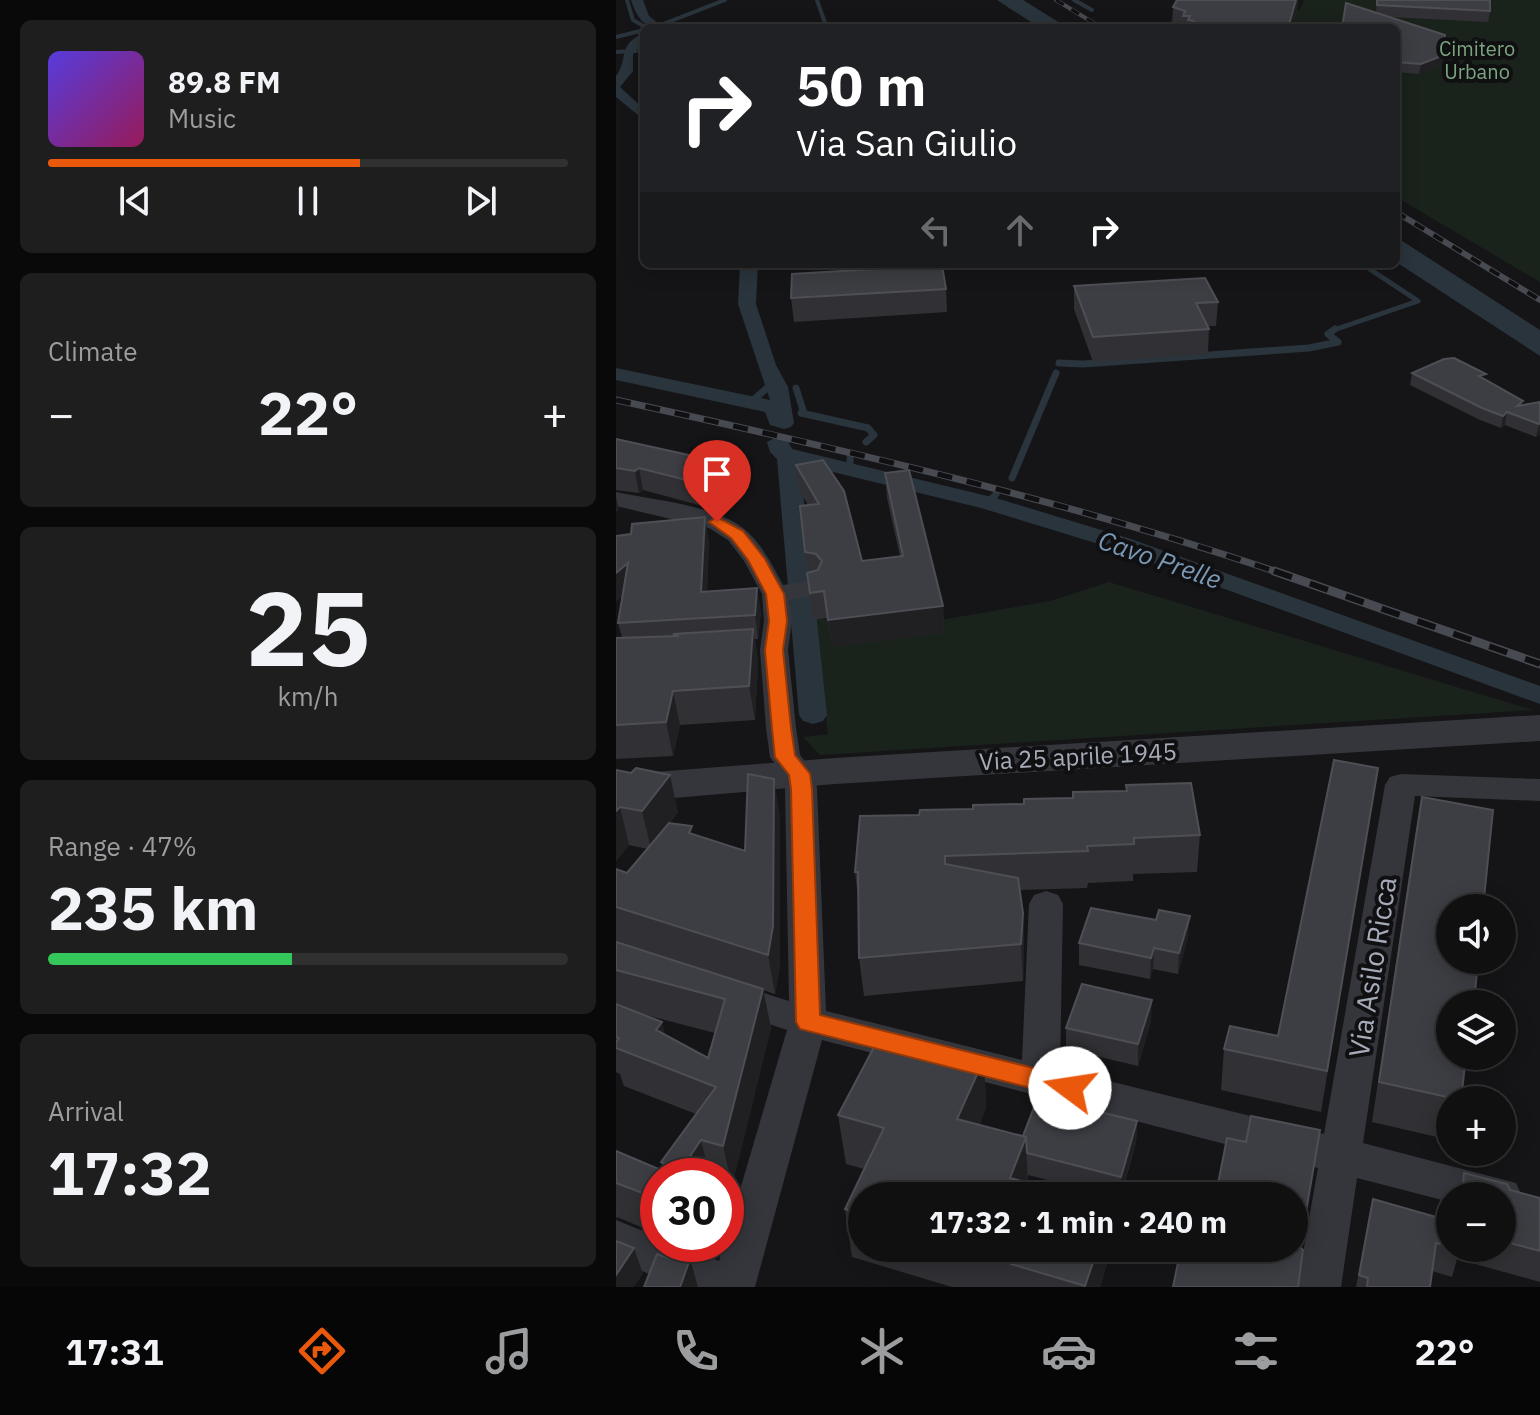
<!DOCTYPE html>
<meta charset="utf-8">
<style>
:root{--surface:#101011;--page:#1e1e1f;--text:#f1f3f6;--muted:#9c9d9f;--line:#303031;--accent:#ea580c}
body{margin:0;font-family:"IBM Plex Sans",sans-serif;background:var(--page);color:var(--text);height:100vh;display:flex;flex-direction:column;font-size:30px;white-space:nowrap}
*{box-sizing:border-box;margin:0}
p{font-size:26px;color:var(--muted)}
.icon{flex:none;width:44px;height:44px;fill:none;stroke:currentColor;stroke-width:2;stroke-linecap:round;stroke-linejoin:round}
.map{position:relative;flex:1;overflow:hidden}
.side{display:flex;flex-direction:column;gap:20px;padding:20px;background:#090909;width:616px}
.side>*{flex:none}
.top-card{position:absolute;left:24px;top:24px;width:760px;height:244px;border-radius:12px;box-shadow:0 4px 20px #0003,0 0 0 2px var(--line);background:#202124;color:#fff;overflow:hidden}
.controls{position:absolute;left:820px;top:894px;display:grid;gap:16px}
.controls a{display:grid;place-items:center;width:80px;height:80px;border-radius:50%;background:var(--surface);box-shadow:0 4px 20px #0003,0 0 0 2px var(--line);font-size:40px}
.speed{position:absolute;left:24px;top:1158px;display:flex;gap:16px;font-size:40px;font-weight:700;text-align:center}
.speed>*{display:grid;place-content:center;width:104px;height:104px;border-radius:50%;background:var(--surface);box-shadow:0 4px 20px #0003,0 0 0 2px var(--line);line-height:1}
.speed .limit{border:12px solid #d22;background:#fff;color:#111}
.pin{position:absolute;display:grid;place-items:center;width:68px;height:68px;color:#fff;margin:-82px -34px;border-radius:50% 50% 50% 0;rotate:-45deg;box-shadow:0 0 8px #0007}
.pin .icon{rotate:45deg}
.me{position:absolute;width:88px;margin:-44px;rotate:284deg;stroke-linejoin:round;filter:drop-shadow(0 0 6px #0008)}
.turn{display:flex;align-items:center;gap:28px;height:168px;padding:0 24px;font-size:36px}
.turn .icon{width:104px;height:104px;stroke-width:2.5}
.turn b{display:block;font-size:56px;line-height:68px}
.lanes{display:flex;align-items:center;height:76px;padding:0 24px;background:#0003;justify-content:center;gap:40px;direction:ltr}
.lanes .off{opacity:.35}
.big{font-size:60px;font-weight:800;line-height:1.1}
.side .tile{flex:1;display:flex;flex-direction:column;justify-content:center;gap:12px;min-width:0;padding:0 28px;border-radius:12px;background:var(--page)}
.side .dial{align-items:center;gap:0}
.dial b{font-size:104px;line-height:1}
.song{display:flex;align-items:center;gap:24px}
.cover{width:96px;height:96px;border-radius:12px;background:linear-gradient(135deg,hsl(250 70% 55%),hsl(330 70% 35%))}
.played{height:8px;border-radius:4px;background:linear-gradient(90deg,var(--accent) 60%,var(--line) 60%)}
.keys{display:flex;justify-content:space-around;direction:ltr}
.heat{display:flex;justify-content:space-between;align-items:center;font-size:44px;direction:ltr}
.charge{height:12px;border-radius:6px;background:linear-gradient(90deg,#34c759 47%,var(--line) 0)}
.trip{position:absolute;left:232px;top:1182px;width:460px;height:80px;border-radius:40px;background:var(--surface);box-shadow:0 4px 20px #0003,0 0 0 2px var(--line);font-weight:800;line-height:80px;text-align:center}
.tab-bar{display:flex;height:128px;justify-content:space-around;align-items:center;background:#060607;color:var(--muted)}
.tab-bar .icon{width:56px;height:56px}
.tab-bar .active{color:var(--accent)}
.tab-bar b{font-size:36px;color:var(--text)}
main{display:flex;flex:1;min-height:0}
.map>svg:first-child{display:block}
.green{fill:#1a221c}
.water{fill:#2a343c}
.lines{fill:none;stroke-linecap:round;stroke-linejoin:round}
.stream-far2{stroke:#2a343c;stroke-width:4}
.stream-far1{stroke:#2a343c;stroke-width:5}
.stream{stroke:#2a343c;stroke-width:7}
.canal{fill:#2a343c;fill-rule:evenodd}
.minor{fill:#35363c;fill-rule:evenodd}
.tertiary{fill:#35363c;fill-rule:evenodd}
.rail-far3-casing{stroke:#484a51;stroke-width:4}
.rail-far2-casing{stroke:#484a51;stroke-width:6}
.rail-far1-casing{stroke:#484a51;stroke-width:7}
.rail-casing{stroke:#484a51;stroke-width:9}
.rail-far3{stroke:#101012;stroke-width:3;stroke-dasharray:9;stroke-linecap:butt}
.rail-far2{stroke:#101012;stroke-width:4;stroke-dasharray:11;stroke-linecap:butt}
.rail-far1{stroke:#101012;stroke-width:5;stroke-dasharray:15;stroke-linecap:butt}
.rail{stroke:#101012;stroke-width:6;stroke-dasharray:19;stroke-linecap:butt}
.wall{fill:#313135;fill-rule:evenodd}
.shaded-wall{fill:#202023}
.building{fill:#3d3e43;stroke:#4e4f55;stroke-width:2}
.route{fill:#ea580c;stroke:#983908;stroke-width:2}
.labels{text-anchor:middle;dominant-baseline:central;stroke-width:8;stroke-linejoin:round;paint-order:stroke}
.far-park-label{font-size:20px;fill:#7aa57e;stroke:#101012}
.street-label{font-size:24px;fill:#a5abb8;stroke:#101012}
.water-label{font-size:26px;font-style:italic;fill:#7999b7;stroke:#101012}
.near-street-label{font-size:28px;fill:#a5abb8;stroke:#101012}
</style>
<main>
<section class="side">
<div class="tile">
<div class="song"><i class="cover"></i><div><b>89.8 FM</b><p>Music</p></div></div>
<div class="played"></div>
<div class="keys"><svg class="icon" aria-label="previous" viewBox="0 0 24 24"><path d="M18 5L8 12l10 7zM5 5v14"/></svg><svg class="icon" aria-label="pause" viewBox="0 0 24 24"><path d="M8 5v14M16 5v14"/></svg><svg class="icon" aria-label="next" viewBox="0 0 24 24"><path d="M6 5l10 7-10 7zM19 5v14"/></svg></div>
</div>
<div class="tile"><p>Climate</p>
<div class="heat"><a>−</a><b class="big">22°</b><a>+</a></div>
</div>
<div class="tile dial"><b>25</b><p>km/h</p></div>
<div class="tile"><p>Range · 47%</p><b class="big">235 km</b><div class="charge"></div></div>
<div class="tile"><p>Arrival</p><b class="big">17:32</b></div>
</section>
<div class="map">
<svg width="924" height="1287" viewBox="0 0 924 1287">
<rect width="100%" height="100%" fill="#151517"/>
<g class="green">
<path d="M688,0H924V282L780,197V28H557L554,23L560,7L571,4L684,10Z"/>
<path d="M493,582L917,710L204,755L187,737L212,734L197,620L211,618L216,647L328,633L325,620L434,601Z"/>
</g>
<g class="water">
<path d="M381,0H407L452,28H424Z"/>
<path d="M780,237L924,330V356L780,262Z"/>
</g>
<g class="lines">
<g class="stream-far2">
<path d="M11,0L17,20L31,28"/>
<path d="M201,0L209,23L215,28"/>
<path d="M458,0L476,10"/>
<path d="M42,26L109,0"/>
<path d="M0,37L28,30"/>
<path d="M0,52L20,51"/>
</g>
<path class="stream-far1" d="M715,331L802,301L746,264"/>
<g class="stream">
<path d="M443,363L467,364L693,348L722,342L712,334L719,329"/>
<path d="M180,388L187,410L185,413L252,428L258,435L250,442"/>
<path d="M135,402L158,382"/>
<path d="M234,458V469"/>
<path d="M396,478L440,373"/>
<path d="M372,503L380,494"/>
</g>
<g class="canal">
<path d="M15,0H27L33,16L48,28C27,28 22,19 15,0Z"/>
<path d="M28,33V42L17,54V71L4,87L28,109V120L0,97V76C13,60 0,45 28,33Z"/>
<path d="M124,264H142L140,304L160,365L172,387L178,423L175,427L168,429L154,425L149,412L0,380V368L154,400L122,304Z"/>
<path d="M162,436L170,437L176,449L380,498L515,539L924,686V704L499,549L365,508L184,464L211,715L207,721L197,724L187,721L183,715L161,459L154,452L151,442Z"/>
</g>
<path class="minor" d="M0,492C37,500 98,505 127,528C145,542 157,566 167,585L194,581L203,583L207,589L203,595L173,600L176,621L172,650L180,728L184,755L199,774L201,789L210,1011L406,1060L413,904L418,895L430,891L442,895L447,904L444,1069L708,1134L769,785L774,777L785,774L924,779V801L799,796L747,1143L900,1183L906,1196L900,1209L886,1214V1196H834V1202L741,1178L725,1287H681L702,1168L206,1040L139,1287H64L0,1260V1220L42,1237V1244H60L103,1261L171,1030L102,1007L97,997L102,987L115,983L173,1001L169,789L168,776L154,757L150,728L144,650L148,621L146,594L128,561L112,540L93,528L0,506Z"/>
<path class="tertiary" d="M924,715V741L219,784L0,803V775L219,758Z"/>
<defs>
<path id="rail-far3" d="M440,0L486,28"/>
<path id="rail-far2" d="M780,212L924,300"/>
<path id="rail-far1" d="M0,400C224,449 446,499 664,573"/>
<path id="rail" d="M658,571L924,664"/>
</defs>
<use href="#rail-far3" class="rail-far3-casing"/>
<use href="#rail-far2" class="rail-far2-casing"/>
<use href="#rail-far1" class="rail-far1-casing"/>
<use href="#rail" class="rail-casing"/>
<use href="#rail-far3" class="rail-far3"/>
<use href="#rail-far2" class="rail-far2"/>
<use href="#rail-far1" class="rail-far1"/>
<use href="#rail" class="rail"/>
</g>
<g class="wall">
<path d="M561,0H682L681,10L676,28H556L557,7Z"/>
<path d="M761,0L874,11L872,22L774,17L826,65L803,74L780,72V28L760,13Z"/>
<path d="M458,286L602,302L600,326H592L593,329L592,354L477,362L458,309Z"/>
<path d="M330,289L331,312L178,322L175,298Z"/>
<path d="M796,373L869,379L906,405L924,402V434L920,437L889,425L885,428L864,420L794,385Z"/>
<path d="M0,439L118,486L94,508L27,490L23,493L0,490Z"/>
<path d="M180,465L246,561L284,556L271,498L269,473L327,606L328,633L216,647L211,618L197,620L184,506L192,505L183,490Z"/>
<path d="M0,536L93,540L91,592L145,611L142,639H139L142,662L139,720L64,725L57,756L0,759V638L6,637L2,623L7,595L0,601Z"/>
<path d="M762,768L705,1112L605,1090L608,1049L662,1036Z"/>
<path d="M0,770L62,812L54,823L78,835L129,851L164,816V965L159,994L147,990L155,1028L116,1185L110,1183V1176H42V1234L1,1217L0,1219V1151L48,1171L45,1162L80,1114L8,1086L4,1074L0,1072V869L11,873L32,849L13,845L0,861ZM22,1013L99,1033L92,1058L49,1035Z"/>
<path d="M510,785L584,835L581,872L517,874V881L472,883L471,888L404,890L407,913L408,951L407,981L248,996L243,958V905L239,872L357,809L510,791Z"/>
<path d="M806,797L834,1056H851L845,1100H834V1140L756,1122L799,836Z"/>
<path d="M572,937L562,974L537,969L534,979L463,965V943Z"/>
<path d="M535,1021L522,1066L450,1049V1028Z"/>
<path d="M368,1059L370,1107L363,1125L407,1136L521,1121L520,1143L505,1196H495L412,1175V1183L246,1196V1248H494V1254L484,1287H336L236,1257L229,1209L248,1169L230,1164L222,1115Z"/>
<path d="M848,1173L894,1190L924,1198V1282L841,1259L836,1277L816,1271L814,1287H740L757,1199L834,1221V1248H886V1196H842Z"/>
<path d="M68,1244H98L94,1254Z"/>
</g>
<g class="shaded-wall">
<path d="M680,0H682L681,10L676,28H672Z"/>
<path d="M828,55L826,65L803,74L805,64Z"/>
<path d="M891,412L889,425L885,428L887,416Z"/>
<path d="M924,423V434L920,437L923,424Z"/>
<path d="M114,464L118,486L94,508L90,485Z"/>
<path d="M23,468L27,490L23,493L19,471Z"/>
<path d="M0,497L3,510L0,512Z"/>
<path d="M89,517L93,540L90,616L85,592Z"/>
<path d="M12,563L17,586L0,601V573Z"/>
<path d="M141,588L145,611L142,639L139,615Z"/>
<path d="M327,606L328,633L216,647L212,620Z"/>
<path d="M137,629L142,662L139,720L133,686Z"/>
<path d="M57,691L64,725L57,756L50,722Z"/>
<path d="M54,775L62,812L35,849L26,811Z"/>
<path d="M158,779L164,816V965L159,994L152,955Z"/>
<path d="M4,807L13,845L0,861V811Z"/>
<path d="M407,913L408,951L407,981L405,944Z"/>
<path d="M574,916L572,937L562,974L563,953Z"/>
<path d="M538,948L537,969L534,979L535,958Z"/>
<path d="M147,989L155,1028L116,1185L107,1146Z"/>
<path d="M536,1000L535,1021L522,1066V1044Z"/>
<path d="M46,1022L56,1061L51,1069L40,1030Z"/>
<path d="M368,1059L370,1107L345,1167L341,1119Z"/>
<path d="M521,1121L520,1143L504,1196L505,1177Z"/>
<path d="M410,1137L412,1186L394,1178Z"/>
<path d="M85,1140L94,1176H65L64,1171Z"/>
<path d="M42,1196V1216L38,1202Z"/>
<path d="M91,1244H98L94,1254Z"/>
<path d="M18,1248L27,1274L18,1287H0V1275Z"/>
<path d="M482,1248H494V1254L484,1287H469Z"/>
<path d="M74,1259L82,1287H64Z"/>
</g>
<g class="building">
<path d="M561,0H680L672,28H581L582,25H576L578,21L572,20L574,16H567L569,11L557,7Z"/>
<path d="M761,0H874V11L761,5Z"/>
<path d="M730,3L829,35L828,55L805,64L780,62V28H726Z"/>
<path d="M326,265L330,289L175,298L176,274Z"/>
<path d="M589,278L602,302L580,303L593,329L477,337L458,286Z"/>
<path d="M838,358L870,374L863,376L907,401L901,406L924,402V423L923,424L891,412L887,416L866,408L796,373L828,359Z"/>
<path d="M0,439L114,464L90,485L23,468L19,471L0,468Z"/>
<path d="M207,460L228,491L246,561L287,556L269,473L293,470L327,606L212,620L208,591L194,593L191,573L202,570L206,561L200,554L189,552L184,506L203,504L180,465Z"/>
<path d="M89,517L85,592L141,588L139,615L2,623L12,563L0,573V536L15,534L16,524Z"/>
<path d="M137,629L133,686L57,691L50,722L0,725V638L63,636L57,634Z"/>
<path d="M718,760L762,768L711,1071L608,1049L614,1026L662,1036Z"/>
<path d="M20,768L54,775L26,811L4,807L0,811V770L15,773Z"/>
<path d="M132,774L158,779L157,926L152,955L0,907V869L11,873L53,823L76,826L73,833L129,851Z"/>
<path d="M575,783L584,835L518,838V844L471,846L472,851L329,856V864L402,878L407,913L405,944L243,958L242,872H239L244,816L303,815L304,810L357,809V805L408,804V799L457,798V792L511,791L510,785Z"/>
<path d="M806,797L877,810L867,908H834V960H862L858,1004H834V1056H850L845,1100L763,1082Z"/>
<path d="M475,908L540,920L543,910L574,916L563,953L538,948L535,958L463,943Z"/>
<path d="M0,942L147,989L107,1146L85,1140L64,1171L45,1162L100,1087L0,1048V1042L3,1038L0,1037V1004L46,1022L40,1030L92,1058L109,999L0,970Z"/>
<path d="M466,984L536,1000L522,1044L450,1028Z"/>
<path d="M266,1032L368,1059L341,1119L410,1137L394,1178L461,1196H246V1214L229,1209L268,1128L222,1115Z"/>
<path d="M422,1097L521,1121L505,1177L411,1153L410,1137L407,1136Z"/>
<path d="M635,1116L704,1130L684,1247L687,1250L682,1287H557L565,1248H678V1196H576L577,1189L600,1194L611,1138L630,1142Z"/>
<path d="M0,1151L57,1175L56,1176H42V1196L38,1202H33L32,1195L0,1183Z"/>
<path d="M848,1173L891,1184L894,1190L924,1198V1251L886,1241V1196H846Z"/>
<path d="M757,1199L834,1221V1246L820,1243L814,1287H751L752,1278L743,1275Z"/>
<path d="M0,1241L18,1248L0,1275Z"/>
<path d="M362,1248H482L469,1286L395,1264L397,1258Z"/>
<path d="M41,1254L55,1259H74L64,1287H28Z"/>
</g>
<path class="route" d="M101,517L127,531L149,559L168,594L171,621L167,650L175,728L179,755L194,774L196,789L204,1015L454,1077L463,1080L467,1088L463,1095L454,1098L184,1029L180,1022L175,789L173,775L159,757L156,728L149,650L153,621L150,594L132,560L115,538L93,522Z"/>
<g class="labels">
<g class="far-park-label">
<text x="861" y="48">Cimitero<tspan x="861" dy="23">Urbano</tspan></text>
</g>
<g class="street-label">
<text transform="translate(462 756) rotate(-3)">Via 25 aprile 1945</text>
</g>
<g class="water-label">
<text transform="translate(544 559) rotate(19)">Cavo Prelle</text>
</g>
<g class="near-street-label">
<text transform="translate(756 967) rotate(-81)">Via Asilo Ricca</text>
</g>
</g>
</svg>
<div class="controls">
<a><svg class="icon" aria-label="sound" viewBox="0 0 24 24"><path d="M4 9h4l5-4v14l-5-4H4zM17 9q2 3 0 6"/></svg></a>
<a><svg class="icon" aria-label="layers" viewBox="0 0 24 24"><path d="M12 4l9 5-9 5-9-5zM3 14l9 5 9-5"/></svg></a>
<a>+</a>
<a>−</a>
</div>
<div class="speed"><div class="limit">30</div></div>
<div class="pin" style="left:101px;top:522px;background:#d93025"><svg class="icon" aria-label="arrive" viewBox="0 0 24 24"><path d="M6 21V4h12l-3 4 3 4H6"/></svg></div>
<svg class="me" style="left:454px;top:1088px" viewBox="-20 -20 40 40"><circle r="19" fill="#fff"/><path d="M0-13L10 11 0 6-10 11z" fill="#ea580c"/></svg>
<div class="trip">17:32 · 1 min · 240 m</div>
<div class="top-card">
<div class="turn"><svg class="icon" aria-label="right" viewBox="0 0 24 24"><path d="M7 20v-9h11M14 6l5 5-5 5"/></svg><div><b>50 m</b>Via San Giulio</div></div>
<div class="lanes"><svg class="icon off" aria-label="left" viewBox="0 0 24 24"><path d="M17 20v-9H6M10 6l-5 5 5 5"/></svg><svg class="icon off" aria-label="ahead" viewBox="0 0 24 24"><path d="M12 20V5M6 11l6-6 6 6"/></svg><svg class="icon" aria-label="right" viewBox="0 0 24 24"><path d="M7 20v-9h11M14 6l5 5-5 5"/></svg></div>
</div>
</div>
</main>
<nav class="tab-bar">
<b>17:31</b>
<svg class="icon active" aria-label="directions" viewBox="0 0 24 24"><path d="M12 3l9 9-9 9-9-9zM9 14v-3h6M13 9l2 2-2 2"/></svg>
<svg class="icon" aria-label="music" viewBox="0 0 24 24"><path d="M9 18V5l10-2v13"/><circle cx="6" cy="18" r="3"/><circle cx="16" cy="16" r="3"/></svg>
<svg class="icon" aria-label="phone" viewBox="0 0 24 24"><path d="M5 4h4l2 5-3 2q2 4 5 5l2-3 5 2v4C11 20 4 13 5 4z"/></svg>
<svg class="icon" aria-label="climate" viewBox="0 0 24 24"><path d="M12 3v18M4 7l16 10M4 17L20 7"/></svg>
<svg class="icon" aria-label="car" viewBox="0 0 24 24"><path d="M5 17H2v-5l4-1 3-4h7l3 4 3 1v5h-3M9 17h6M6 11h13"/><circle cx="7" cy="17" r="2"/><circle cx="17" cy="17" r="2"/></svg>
<svg class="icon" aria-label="filters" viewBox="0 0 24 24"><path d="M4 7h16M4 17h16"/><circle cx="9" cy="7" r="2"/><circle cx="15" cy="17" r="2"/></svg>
<b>22°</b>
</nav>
